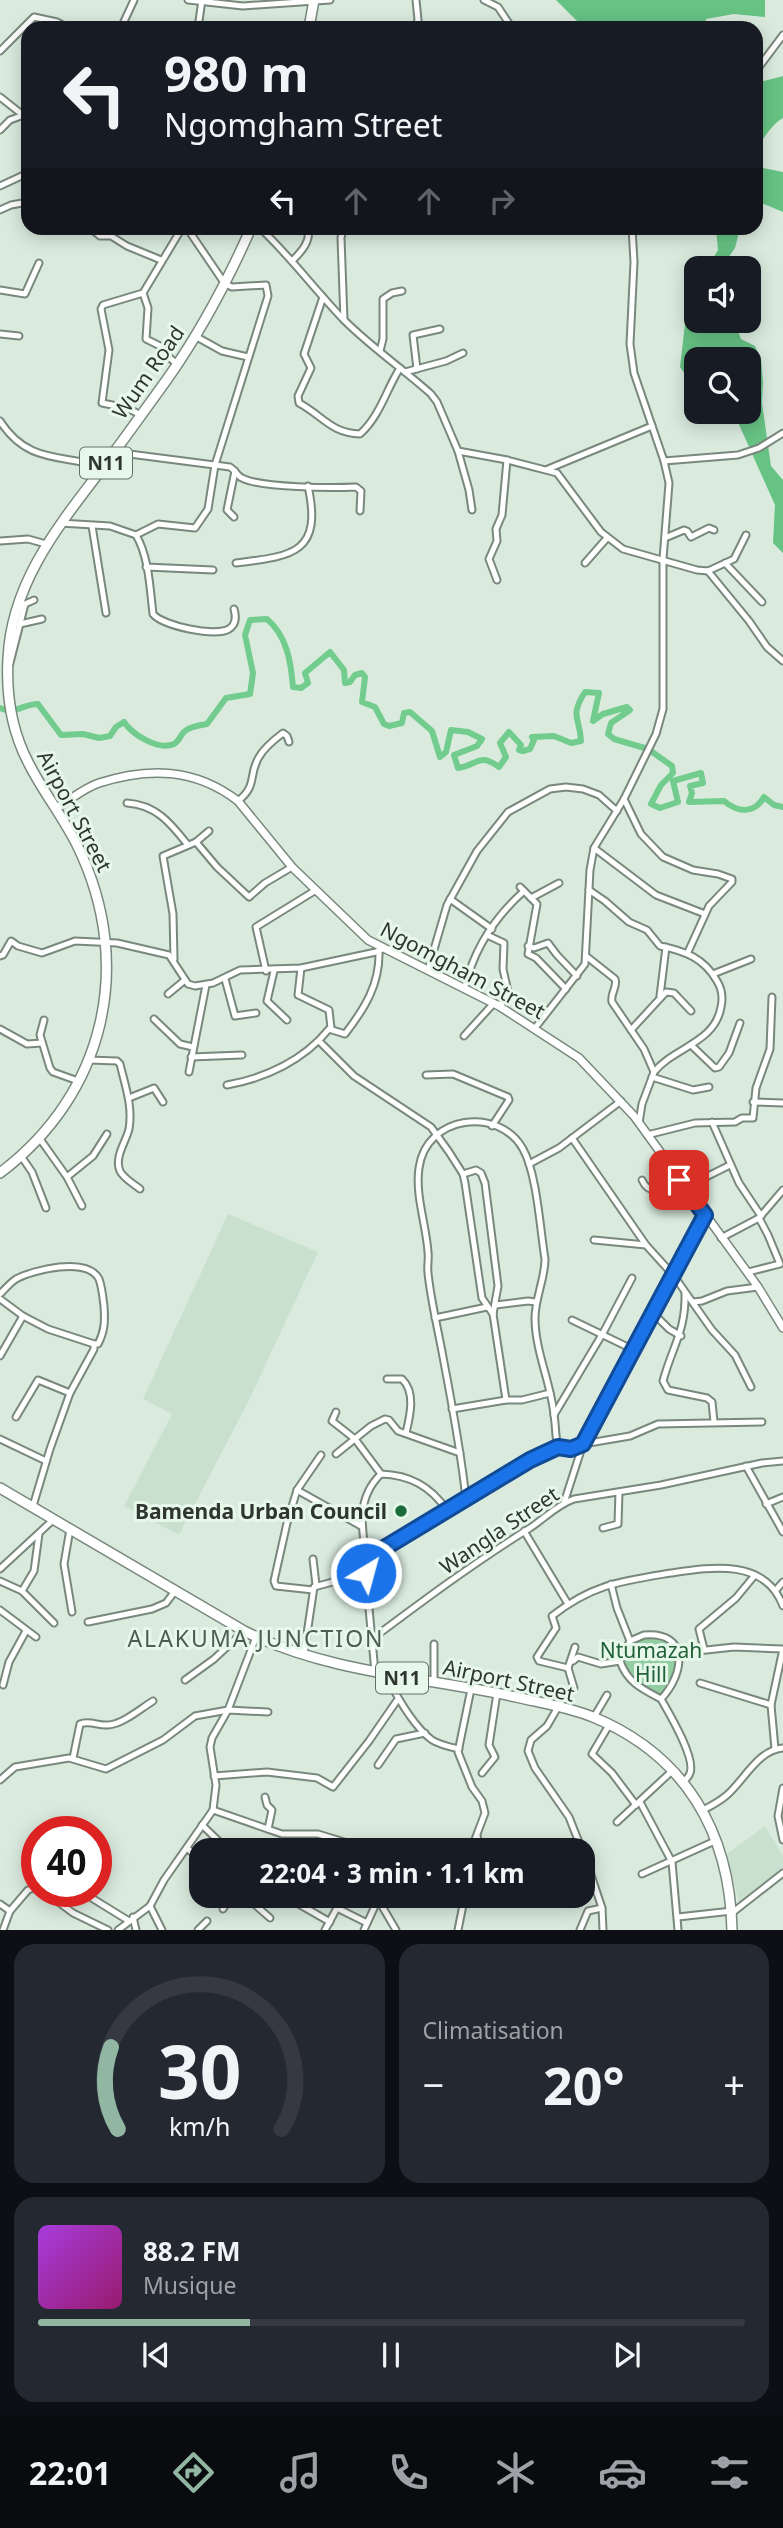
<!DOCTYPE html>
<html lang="fr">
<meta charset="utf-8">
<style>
:root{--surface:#171b24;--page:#242831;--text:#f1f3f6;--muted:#9ea1a6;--line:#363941;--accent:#91b6a2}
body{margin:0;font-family:"Noto Sans",sans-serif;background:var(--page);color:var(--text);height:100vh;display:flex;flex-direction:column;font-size:26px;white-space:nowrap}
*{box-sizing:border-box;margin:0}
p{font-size:23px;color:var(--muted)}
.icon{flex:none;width:38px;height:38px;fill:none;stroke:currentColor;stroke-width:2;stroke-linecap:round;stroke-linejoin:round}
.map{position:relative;height:1930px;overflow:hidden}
.side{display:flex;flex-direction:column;gap:14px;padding:14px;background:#0d0f14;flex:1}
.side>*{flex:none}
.hud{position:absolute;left:21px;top:21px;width:742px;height:214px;border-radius:21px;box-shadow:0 4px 18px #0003;background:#171b24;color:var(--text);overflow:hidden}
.controls{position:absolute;left:684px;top:256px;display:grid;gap:14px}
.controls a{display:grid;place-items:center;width:77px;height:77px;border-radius:14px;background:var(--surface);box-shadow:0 4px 18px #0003;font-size:35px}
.speed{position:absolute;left:21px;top:1816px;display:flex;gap:14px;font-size:35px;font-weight:700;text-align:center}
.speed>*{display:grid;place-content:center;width:91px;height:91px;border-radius:50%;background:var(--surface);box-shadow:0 4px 18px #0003;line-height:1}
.speed .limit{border:10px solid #d22;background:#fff;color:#111}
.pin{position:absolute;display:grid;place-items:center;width:60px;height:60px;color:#fff;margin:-30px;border-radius:14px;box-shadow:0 4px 10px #0006}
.me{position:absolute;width:77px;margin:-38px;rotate:37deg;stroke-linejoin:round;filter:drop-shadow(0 0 5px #0008)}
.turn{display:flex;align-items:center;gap:24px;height:147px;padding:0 28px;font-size:32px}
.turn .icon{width:91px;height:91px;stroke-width:2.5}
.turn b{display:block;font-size:49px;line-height:60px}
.lanes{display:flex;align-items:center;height:66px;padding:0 28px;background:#0003;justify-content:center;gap:35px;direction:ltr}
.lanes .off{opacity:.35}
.big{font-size:52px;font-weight:700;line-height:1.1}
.side .widget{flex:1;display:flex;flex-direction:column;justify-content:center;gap:10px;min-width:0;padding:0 24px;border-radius:21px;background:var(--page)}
.side .dial{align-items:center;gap:0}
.dial svg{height:182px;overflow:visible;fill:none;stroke:var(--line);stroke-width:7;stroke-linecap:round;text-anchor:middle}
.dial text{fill:var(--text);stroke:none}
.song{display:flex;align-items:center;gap:21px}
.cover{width:84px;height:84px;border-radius:10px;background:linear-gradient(135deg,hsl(280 70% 55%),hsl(320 70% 35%))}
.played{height:7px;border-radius:4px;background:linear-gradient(90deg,var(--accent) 30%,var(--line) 30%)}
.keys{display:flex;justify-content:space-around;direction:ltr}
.heat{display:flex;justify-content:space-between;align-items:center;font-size:38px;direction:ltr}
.side .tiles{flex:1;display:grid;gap:14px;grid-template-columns:1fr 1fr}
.widget:last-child{grid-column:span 2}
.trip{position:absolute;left:189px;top:1838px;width:406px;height:70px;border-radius:21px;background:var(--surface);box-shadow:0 4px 18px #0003;font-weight:700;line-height:70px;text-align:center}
.tabs{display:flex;height:112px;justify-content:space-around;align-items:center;background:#090b0e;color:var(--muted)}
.tabs .icon{width:49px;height:49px}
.tabs .on{color:var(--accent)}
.tabs b{font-size:32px;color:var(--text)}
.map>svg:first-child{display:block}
.built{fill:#cae0cf}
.green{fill:#92cea2}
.forest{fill:#67c384}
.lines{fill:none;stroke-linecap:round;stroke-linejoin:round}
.river{stroke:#71cc8e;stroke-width:6}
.minor-casing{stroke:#79887c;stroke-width:9}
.major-casing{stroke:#79887c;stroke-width:10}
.highway-casing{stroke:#79887c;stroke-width:12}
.minor{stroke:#fff;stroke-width:5}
.major{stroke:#fff;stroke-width:7}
.highway{stroke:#fff;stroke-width:9}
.route-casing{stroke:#114b97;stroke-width:18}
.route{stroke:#1a73e8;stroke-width:12}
.poi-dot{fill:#1b6c3c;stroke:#e7f8eb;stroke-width:2.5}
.labels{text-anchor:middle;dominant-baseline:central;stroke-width:6;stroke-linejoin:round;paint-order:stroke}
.shield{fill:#e7f8eb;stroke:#667068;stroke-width:2}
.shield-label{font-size:19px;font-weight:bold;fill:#2f3530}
.street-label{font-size:21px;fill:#2f3530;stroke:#e7f8eb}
.poi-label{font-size:21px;font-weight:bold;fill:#2f3530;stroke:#e7f8eb;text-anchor:end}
.park-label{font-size:21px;fill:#206138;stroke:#e7f8eb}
.neighbourhood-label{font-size:23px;letter-spacing:2px;fill:#4e5c51;stroke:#e7f8eb}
</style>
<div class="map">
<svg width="783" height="1930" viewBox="0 0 783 1930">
<rect width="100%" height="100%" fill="#daebde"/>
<g class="built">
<path d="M228,1214L318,1252L250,1398L179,1535L124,1506L172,1414L143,1399Z"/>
<path d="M765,1826L783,1856V1871L739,1904L727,1854Z"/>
</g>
<path class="green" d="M644,1636L671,1641L677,1670L663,1696C631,1681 628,1681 616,1647Z"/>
<g class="forest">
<path d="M556,0H765V17L734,14L706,19L705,28H584Z"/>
<path d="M756,76L764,81L783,76V118C771,125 763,139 756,151Z"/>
<path d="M756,162L763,168L783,172V212L764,204L756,203Z"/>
<path d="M716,228H740L735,248L726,261L725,268H707L718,250Z"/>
<path d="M686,315L696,317V320H734L741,339L755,346L761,359L763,382L762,403L771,466L783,480V553L773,543L775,505L733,411H749V359H696V382L688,379L680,367Z"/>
</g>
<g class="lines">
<path class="river" d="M0,708C15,715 23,704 38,704L61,735L83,734L99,738L110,736L116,727L124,722C132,734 158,751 174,744C180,741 180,735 185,731C191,726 200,725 207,724L226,698L250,694L253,673L245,635L250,620L267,619C287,636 291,662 293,687L301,688L308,683L305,673L330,652L344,670L345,683L350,682L355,675L362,673L365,677L362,702L375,707L384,724L389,726L402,723L404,713L410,712L432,731L440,757L446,752L451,730L468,732L482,739L477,746L454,755L458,768C478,765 479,752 499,767L506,757L500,743L509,732L521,745L519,750L523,751L530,749L534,740L532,737L554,736L571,743L581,741C580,717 569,717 585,692L599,693L593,721L603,714L627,707L630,710L611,723L608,734L614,739L648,749L672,766L673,773L661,785L651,804L660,808L678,802L673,781L701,773L703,783L690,786L692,793L689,802L724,801C737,812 754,815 764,797L774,805L783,807"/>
<defs>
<g id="minor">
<path d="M188,0L243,6L330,0"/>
<path d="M484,0L498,7L512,28"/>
<path d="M121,28L134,0"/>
<path d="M198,28L202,0"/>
<path d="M415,28L418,20L416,0"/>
<path d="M0,51L34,17L57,22L68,28"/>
<path d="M756,71L783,35"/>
<path d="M0,97L28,119"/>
<path d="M0,130L10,120L21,116"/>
<path d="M0,186L28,173"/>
<path d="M0,210L11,205L28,202"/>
<path d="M90,228L100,236H111L127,246L161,260"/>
<path d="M260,228C290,256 315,290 344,320C371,347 403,369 431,394L437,402L458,451L507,460L557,473L601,532L623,549L697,570L708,571L734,559L746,535"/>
<path d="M343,228L341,238L344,320"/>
<path d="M293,260C302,251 311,241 308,228"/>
<path d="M0,290L25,294L39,263"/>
<path d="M143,293L148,308L146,339L160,346L165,354L177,364"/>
<path d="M323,297L304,354L311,368L298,396L299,403C323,416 331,433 360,434C380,416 386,390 400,368"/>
<path d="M0,334L19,336"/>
<path d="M195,336L222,351L248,357"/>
<path d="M380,351L383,339V299L392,293L402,291"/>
<path d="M417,369L413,335L440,329"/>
<path d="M405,372L446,361L463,353"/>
<path d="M141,415L127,408L102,403L109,350L101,309L103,305L143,293L182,228"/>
<path d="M0,421C28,464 60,454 103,467"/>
<path d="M458,451L469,490L472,510"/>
<path d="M114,452L230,467C235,470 237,476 242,478C261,488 333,488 356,487L361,491L360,511"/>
<path d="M664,461L738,455L759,448L783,433"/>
<path d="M548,469L652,426"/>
<path d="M234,517L227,510L235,471"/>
<path d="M60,523L110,526L136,535C149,557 150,589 153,614C163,626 215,637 229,629C237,624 236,616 234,609"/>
<path d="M92,526L106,613"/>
<path d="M136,535L158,524L195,528L208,509L215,465L268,296L266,285L232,287L225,284L187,228"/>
<path d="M665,538L684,530L687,531L691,537L709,528L714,530"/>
<path d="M0,541L28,539L46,544"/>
<path d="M236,563C292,556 323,554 308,486"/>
<path d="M585,563L607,538"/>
<path d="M725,563L762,602"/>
<path d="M146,567L213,570"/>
<path d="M708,571L749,621L767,647L783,661"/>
<path d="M497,580L489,559L497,541L496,529L502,515L507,460"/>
<path d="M20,624L42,619"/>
<path d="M10,663L25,604L34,600"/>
<path d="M624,799L641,834L663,857L693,870L718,874L732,879V882L709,906L688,952"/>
<path d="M238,801C258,785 248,775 259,757C264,748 275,739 283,733L287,736L289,742"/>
<path d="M127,803C157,805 171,824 188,845"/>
<path d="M196,842L217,867L249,897L265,883L292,867"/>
<path d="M594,848L656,895L705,914"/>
<path d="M520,887L537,904L528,954L536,958L566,989"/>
<path d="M589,890L605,901L629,922L647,930L660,946C685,951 704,958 717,981C722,989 723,998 721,1007C715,1043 674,1047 654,1072"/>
<path d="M531,898L559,883"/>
<path d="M450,899L492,929"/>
<path d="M487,935L504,943L503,969L509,996L499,1006"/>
<path d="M528,946L534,948L548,943L557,955L577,976"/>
<path d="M0,956L3,955L11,941L18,946L42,953L75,941L117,943L169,955L188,984L195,986L213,983L240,970L301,968L376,952L382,949"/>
<path d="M586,956L615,979C618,987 610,993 612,1002L644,1049L654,1072L642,1104L639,1123"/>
<path d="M174,959L173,914L163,856L196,842L209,831"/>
<path d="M301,968L298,995L329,1010L331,1028"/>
<path d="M428,970L447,905L477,851L508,812L550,789L566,787L583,789L599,795L617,811"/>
<path d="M266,971L256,927L316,890"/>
<path d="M274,971L267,1001L287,1020"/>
<path d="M713,974L751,959"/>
<path d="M225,979L235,1016L256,1013"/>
<path d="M465,987C474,949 495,917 524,891"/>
<path d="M168,994L185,980"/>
<path d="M660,996L666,947"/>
<path d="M154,1019L180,1044L193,1047"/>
<path d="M44,1020L40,1035L50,1068L53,1072L78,1081"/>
<path d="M535,1028L585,964L590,870L594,848L624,799L656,734L663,709V559L669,483L664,461L634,373L630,344L634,262L632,228"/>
<path d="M0,1029L27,1044L42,1043"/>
<path d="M631,1030L666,992L674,993L691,1011"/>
<path d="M464,1036L494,1003"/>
<path d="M319,1041L354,1076L431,1127L449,1152L463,1174L465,1183L482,1298L493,1314"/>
<path d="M691,1045L715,1068L719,1067L729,1053L740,1023"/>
<path d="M191,1057L242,1055"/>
<path d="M89,1060L117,1061L120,1064C125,1085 133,1107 129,1129C126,1142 114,1157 120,1171C123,1178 134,1184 140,1189"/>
<path d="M189,1072L206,985"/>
<path d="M426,1075L453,1074L508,1097L509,1100L492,1126"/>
<path d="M652,1077L693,1090L709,1087"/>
<path d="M227,1085C266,1078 304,1060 329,1029L345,1034C365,1008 380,984 379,951"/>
<path d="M129,1098L154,1088L163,1102"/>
<path d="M753,1102L783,1103"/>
<path d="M712,1122L739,1183L761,1216"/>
<path d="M647,1135L695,1123L735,1122L742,1118H753L756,1088L770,1049L772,997"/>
<path d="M572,1138L646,1245L674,1276L712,1330L735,1355L751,1387"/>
<path d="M40,1139L67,1177L82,1206"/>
<path d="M21,1156L32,1172L46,1208"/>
<path d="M529,1164L559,1148L621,1101"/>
<path d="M463,1174L476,1170L481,1173L485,1183L498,1286L493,1314L506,1400H522L550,1393"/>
<path d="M67,1177L93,1156L107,1134"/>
<path d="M642,1180C650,1198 666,1188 679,1180"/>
<path d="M684,1188L730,1165"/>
<path d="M721,1238L759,1218L783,1190"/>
<path d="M594,1240L646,1245"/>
<path d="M748,1272L780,1264L768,1235L759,1218"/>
<path d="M685,1293C686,1331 672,1347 663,1381L668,1390L707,1398L712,1402L714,1422"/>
<path d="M0,1294C5,1289 10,1283 16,1279C33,1270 87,1256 99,1279C102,1287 103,1298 104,1306C105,1320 105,1331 98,1344H94V1349L70,1393L50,1449L33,1506"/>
<path d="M0,1299L23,1316L48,1329L94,1344"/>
<path d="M693,1302L702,1301L727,1291L758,1287"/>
<path d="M496,1305L528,1301L536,1302"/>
<path d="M653,1313L669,1329L681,1336"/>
<path d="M435,1318L487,1307"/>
<path d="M572,1320L634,1350"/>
<path d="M0,1356L23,1316"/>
<path d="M387,1379H402C416,1392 410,1416 406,1433"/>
<path d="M452,1409L506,1400"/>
<path d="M336,1412L332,1421L355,1439L381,1474"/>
<path d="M554,1415L603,1333L632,1278"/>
<path d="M16,1417L38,1380L70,1393"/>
<path d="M0,1439L46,1461"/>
<path d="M336,1454L371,1426L385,1419L389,1420L398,1431L460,1453"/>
<path d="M746,1466L783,1532"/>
<path d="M297,1490L361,1526"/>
<path d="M466,1499C461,1451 452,1404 443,1357C438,1329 431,1302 428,1273C427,1266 429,1259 428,1252C426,1224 415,1195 419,1168C426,1115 499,1106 523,1149C537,1174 540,1229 545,1259C545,1279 535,1298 535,1318C535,1351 551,1383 554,1415C556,1427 555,1436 558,1447"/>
<path d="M564,1503L583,1444L630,1436L658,1424L762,1422"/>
<path d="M766,1504L783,1497"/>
<path d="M603,1528L618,1524L619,1492"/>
<path d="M70,1529L64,1564L72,1612"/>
<path d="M524,1531L568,1604"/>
<path d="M313,1559L316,1585"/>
<path d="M367,1562C362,1530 355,1499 381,1474C410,1475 430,1486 447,1510"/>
<path d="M0,1569L54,1519"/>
<path d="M0,1581L22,1591L54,1623"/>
<path d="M611,1584L617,1608L630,1641"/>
<path d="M313,1590L276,1586L274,1581L287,1523L297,1490L321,1455"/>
<path d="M776,1590L783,1582"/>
<path d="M22,1591L34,1571L39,1534"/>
<path d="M0,1610L36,1637"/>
<path d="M88,1622L152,1609L166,1603L175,1591"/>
<path d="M644,1635C690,1631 685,1674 661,1699C642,1689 627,1682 620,1661L630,1641Z"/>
<path d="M372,1639C424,1600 475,1562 530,1528C545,1518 557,1505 574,1499L661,1485L762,1463L783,1461"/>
<path d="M575,1647L568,1668L574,1688L565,1695L547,1726L531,1740L528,1751L535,1768L569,1817L582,1850"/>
<path d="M704,1649L699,1629L736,1598L755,1575"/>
<path d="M679,1653L734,1647L783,1649L771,1705L775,1749"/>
<path d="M304,1654L314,1587L366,1573"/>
<path d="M573,1661L578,1657L601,1664L620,1661"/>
<path d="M568,1668L539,1661L537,1657L556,1628L552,1616C593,1584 622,1581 671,1573C711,1567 765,1558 783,1606"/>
<path d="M375,1672L366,1577L367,1562L371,1556L530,1460L558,1447L571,1449L583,1444L601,1406L705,1215"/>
<path d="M386,1675C396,1695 413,1726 432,1740C440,1745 450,1747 459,1749"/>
<path d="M185,1680L214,1659L244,1631"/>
<path d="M434,1682V1644"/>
<path d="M700,1683L771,1705"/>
<path d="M3,1685L9,1662L26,1631"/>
<path d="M661,1699C669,1713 696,1758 690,1773C689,1777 686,1779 683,1782"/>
<path d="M594,1717L607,1695"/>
<path d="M609,1725L592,1754L612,1773L636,1805"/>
<path d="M73,1758L80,1724C90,1720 98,1726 108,1725C123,1724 140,1709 153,1701"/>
<path d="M378,1765L396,1739L425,1733"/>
<path d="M482,1773L495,1757L489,1745L497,1693"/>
<path d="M214,1776L267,1772L317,1778L333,1787L369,1741L398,1699"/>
<path d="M0,1780L15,1767L69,1758L106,1769L163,1740L195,1716L228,1710L268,1712"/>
<path d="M783,1788L778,1816L783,1840"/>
<path d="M265,1797L267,1805L272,1810L268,1829"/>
<path d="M640,1802L672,1862L678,1930"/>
<path d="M213,1810L282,1834H318L344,1842L358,1850"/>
<path d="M703,1810C711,1806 720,1801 727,1795C745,1779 758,1750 783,1748"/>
<path d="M617,1822L672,1771"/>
<path d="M202,1825L228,1850"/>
<path d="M477,1836L480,1850"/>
<path d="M188,1849L201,1860"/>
<path d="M471,1850L485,1813L482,1801L472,1787L458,1752L471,1689"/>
<path d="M583,1851L602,1908L603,1930"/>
<path d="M642,1874L717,1840"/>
<path d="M45,1892L73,1913L108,1930"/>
<path d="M82,1892L129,1921"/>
<path d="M244,1895L270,1918"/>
<path d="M283,1895L330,1922"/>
<path d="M519,1895L521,1901"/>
<path d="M379,1901L396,1930"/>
<path d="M0,1904L10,1911L3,1930"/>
<path d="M150,1906L162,1930"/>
<path d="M223,1909L231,1895"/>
<path d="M10,1911L28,1890L37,1887"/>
<path d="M732,1913L783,1873"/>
<path d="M133,1917L136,1930"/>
<path d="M678,1917L732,1911"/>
<path d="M118,1930L150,1906L164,1880L213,1810L216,1785L210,1747L212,1738L228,1710L256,1637"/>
<path d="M198,1930L207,1921"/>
<path d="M325,1930L337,1908L367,1923"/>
<path d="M364,1930L380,1895"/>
<path d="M458,1930L465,1895"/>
<path d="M580,1930L588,1911L602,1908"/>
</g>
<path id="major" d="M56,808C70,800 84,788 99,783C149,767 195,768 238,801L292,867L368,940L499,1006L579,1058L634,1116L758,1287L783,1328"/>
<g id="highway">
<path d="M309,28L314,0"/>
<path d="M0,1173C105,1094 135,965 78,847C64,818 43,792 29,764C12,732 6,695 8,659C11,586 55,530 98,474C122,442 145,410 168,378C201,331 228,280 251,228"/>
<path d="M0,1488L244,1631C329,1673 424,1677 516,1697C542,1703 568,1707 593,1717C685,1755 730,1832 732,1930"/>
</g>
</defs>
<use href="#minor" class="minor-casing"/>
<use href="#major" class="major-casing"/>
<use href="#highway" class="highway-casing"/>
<use href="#minor" class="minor"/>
<use href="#major" class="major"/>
<use href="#highway" class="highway"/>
</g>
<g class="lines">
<defs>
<path id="route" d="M366,1573L367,1562L371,1556L530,1460L558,1447L571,1449L583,1444L705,1215L679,1180"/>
</defs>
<use href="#route" class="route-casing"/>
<use href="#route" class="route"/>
</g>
<circle class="poi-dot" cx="401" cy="1511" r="7"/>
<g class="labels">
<g class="shield">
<rect x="80" y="447.5" width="52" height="31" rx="5"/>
<rect x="376" y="1662.5" width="52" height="31" rx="5"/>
</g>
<g class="shield-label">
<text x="106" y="463">N11</text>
<text x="402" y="1678">N11</text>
</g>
<g class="street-label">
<text transform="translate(148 372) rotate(-55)">Wum Road</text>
<text transform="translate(75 811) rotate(62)">Airport Street</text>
<text transform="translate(463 970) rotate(28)">Ngomgham Street</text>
<text transform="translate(499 1530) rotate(-34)">Wangla Street</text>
<text transform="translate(509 1680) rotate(12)">Airport Street</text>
</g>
<g class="poi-label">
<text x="387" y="1511">Bamenda Urban Council</text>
</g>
<g class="park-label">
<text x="651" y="1650">Ntumazah<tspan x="651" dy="24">Hill</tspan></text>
</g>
<g class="neighbourhood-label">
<text x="256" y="1638">ALAKUMA JUNCTION</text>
</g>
</g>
</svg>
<div class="controls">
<a><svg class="icon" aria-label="sound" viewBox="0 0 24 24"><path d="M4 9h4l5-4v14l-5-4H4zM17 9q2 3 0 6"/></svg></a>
<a><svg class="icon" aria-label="search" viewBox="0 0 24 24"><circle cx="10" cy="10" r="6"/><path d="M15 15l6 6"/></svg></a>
</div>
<div class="speed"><div class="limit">40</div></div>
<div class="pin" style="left:679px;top:1180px;background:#d93025"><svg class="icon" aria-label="arrive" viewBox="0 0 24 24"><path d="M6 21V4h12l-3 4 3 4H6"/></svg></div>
<svg class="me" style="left:366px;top:1573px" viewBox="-20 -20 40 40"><circle r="17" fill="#1a73e8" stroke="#fff" stroke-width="3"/><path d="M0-11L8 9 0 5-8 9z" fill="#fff"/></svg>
<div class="trip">22:04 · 3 min · 1.1 km</div>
<div class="hud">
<div class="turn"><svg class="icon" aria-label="left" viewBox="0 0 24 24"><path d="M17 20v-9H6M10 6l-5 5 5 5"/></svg><div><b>980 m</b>Ngomgham Street</div></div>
<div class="lanes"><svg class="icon" aria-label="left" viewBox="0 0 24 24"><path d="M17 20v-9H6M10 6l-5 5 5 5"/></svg><svg class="icon off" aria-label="ahead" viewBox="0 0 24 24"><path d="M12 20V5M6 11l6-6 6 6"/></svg><svg class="icon off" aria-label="ahead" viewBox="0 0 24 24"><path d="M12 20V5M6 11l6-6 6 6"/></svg><svg class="icon off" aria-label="right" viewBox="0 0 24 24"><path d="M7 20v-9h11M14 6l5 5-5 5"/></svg></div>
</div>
</div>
<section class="side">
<div class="tiles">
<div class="widget dial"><svg viewBox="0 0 100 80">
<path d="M14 69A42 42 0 1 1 86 69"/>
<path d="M14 69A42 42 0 0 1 11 33" stroke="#91b6a2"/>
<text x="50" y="56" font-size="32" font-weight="700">30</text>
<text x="50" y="72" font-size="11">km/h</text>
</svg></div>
<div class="widget"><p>Climatisation</p>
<div class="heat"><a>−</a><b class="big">20°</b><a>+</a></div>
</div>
<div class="widget">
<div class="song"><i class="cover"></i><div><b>88.2 FM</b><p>Musique</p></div></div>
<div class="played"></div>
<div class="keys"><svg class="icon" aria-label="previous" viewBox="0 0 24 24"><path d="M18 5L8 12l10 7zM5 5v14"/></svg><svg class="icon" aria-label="pause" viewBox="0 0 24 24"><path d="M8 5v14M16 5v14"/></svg><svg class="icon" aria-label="next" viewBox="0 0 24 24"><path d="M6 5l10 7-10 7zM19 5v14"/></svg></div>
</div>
</div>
</section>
<nav class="tabs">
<b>22:01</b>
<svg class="icon on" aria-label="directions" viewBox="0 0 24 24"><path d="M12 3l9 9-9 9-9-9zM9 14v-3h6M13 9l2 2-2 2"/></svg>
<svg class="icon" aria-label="music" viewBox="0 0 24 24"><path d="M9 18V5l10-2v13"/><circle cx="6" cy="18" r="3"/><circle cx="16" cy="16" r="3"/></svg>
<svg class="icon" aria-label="phone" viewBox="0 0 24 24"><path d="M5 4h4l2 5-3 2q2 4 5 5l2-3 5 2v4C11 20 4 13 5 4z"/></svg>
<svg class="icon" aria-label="climate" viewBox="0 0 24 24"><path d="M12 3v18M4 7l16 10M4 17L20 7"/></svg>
<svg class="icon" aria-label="car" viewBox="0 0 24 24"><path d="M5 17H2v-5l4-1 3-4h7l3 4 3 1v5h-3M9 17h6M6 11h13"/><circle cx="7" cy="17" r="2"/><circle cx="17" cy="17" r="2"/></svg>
<svg class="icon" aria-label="filters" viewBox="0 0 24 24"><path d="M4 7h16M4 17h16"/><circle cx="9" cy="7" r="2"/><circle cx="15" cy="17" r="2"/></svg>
</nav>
